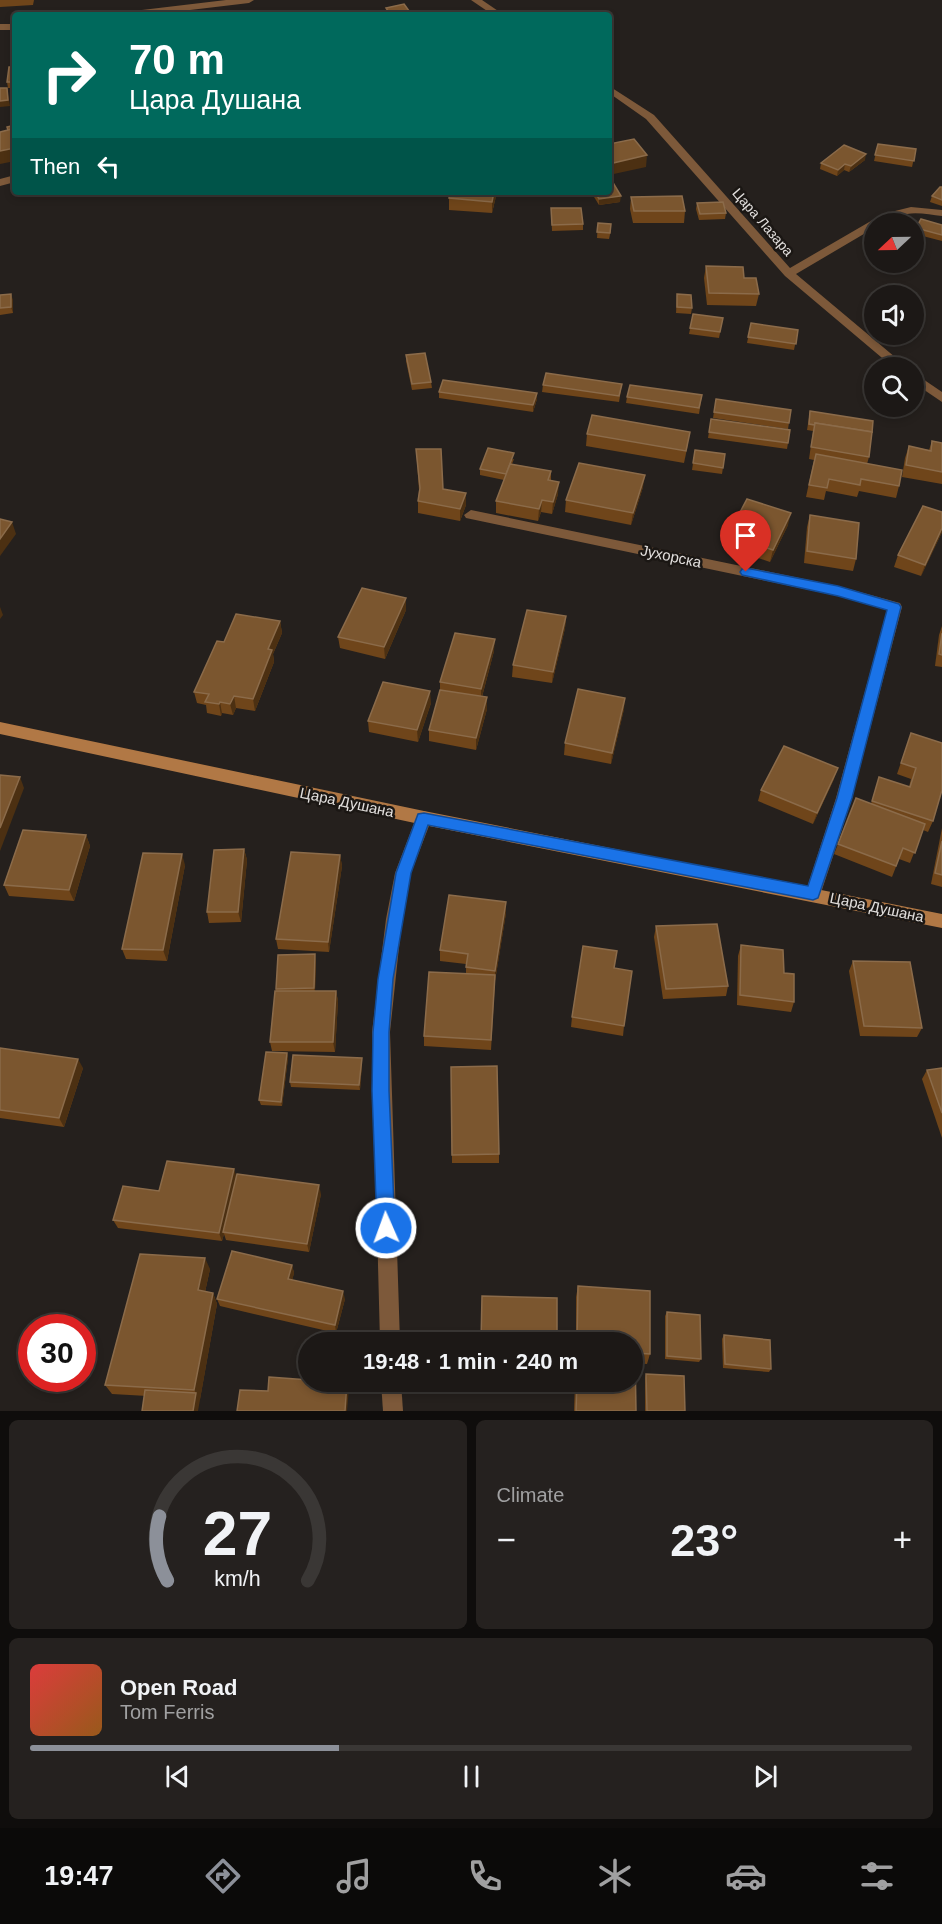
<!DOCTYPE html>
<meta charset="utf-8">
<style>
:root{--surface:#1c1816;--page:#25211f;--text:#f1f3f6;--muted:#a0a0a1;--line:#3a3735;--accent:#8c9099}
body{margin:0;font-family:Helvetica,sans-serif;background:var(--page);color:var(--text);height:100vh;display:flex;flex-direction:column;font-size:22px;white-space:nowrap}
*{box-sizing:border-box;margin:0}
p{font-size:20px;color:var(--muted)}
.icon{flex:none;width:33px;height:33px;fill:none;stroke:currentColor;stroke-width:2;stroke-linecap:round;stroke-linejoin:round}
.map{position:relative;height:1411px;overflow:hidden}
.panel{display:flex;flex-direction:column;gap:9px;padding:9px;background:#0f0d0c;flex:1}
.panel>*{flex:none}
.banner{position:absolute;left:12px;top:12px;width:600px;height:183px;border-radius:6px;box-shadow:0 3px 9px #0003,0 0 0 2px var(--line);background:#00695c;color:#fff;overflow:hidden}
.needle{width:39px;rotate:248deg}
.tools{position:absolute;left:864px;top:213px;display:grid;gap:12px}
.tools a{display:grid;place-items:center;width:60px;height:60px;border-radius:50%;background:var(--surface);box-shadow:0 3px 9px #0003,0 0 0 2px var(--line);font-size:30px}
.speed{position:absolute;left:18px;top:1314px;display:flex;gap:12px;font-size:30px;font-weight:700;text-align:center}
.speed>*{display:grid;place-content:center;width:78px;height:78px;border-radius:50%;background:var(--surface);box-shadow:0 3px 9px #0003,0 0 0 2px var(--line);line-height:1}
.speed .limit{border:9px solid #d22;background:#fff;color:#111}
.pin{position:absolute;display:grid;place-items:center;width:51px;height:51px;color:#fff;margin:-62px -26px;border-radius:50% 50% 50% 0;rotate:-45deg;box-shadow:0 0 6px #0007}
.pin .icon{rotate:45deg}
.me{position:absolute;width:66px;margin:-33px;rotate:358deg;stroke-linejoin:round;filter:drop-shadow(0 0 4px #0008)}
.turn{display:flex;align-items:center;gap:21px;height:126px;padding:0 18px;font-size:27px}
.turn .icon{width:78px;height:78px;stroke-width:2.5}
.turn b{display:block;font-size:42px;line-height:51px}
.then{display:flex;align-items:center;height:57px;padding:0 18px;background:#0003;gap:12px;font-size:22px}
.big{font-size:45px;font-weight:600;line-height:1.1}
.panel .card{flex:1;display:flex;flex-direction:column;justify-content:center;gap:9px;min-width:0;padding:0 21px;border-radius:9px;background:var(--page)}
.panel .dial{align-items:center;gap:0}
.dial svg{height:156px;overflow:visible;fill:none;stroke:var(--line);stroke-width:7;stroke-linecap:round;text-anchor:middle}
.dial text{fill:var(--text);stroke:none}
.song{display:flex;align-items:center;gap:18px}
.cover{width:72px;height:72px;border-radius:9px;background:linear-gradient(135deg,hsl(0 70% 55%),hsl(30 70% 35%))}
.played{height:6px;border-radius:3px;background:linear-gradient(90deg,var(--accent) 35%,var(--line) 35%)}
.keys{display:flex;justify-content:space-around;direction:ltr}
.heat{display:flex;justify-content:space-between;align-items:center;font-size:33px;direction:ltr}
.panel .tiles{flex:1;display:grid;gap:9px;grid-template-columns:1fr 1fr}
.card:last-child{grid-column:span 2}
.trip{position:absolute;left:298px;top:1332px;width:345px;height:60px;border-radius:30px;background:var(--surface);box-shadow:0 3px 9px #0003,0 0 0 2px var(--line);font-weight:600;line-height:60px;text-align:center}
.dock{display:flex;height:96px;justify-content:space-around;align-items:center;background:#0b0a09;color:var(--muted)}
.dock .icon{width:42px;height:42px}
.dock .selected{color:var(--accent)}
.dock b{font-size:27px;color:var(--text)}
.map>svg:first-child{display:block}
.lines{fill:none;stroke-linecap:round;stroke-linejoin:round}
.street{fill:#7d593a;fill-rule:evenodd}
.secondary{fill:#b17845;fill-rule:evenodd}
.wall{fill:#6f451a}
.shaded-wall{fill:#4c3012}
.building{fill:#7b562f;stroke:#8b6b4a;stroke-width:1.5}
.route{fill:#1a73e8;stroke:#114b97;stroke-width:1.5}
.labels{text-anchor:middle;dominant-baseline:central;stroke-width:5;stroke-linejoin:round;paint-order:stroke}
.far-street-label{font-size:14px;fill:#e1dedc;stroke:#1b1714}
.street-label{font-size:15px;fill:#e1dedc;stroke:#1b1714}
</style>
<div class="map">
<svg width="942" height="1411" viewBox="0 0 942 1411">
<rect width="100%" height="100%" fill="#25201d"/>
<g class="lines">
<g class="street">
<path d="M226,0H254L249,3L148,15H120L125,12Z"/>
<path d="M471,0H482L504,15H493Z"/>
<rect x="0" y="24" width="15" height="6"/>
<path d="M609,86L654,115L790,268L883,214L911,207L942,210V216C931,215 918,212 907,214C896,217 886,224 874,224V228L796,274L908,368H894L785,276L646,119L609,93Z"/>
<path d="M15,175V182L0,186V179Z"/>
<path d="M914,373L942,392V402L914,383Z"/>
<path d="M471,510L838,586L900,603L902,607L852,798L819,899L813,901L807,899L805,894L836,798L887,610L838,596L466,518L464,515Z"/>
<path d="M424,811L430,813L432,818L411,873L402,919L390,1032L400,1342H380L372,1032L386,919L395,873L416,818L418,813Z"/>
<path d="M381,1382H401L403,1411H383Z"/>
</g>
<path class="secondary" d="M0,722L424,811L942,914V928L424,825L0,734Z"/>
</g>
<g class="wall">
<path d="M0,0H34L33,5L0,7Z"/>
<path d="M15,67V88H8L7,82Z"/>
<path d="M878,144L916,149L912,167L874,161Z"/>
<path d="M865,160L849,172L844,170L837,176L820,169L821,163Z"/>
<path d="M942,187V206L930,202L932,196Z"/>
<path d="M450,192H497L492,213L449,210V198Z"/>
<path d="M591,192H609L620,202L599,205Z"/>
<path d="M631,197L685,211L684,223H633L630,209Z"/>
<path d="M697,203L726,213L725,219L699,220L696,209Z"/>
<path d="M551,208L583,224V230L552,231Z"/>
<path d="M598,223L611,230L609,239L597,238Z"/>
<path d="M942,225V241L915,234L916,228Z"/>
<path d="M706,266L744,278L759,294L756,306L707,305L704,278Z"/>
<path d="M677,294L692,308L691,314L676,313Z"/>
<path d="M0,295L13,300V313L0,315Z"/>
<path d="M693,314L723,318L719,338L689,334Z"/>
<path d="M751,323L798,330L794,350L747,343Z"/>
<path d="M406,355L431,382L432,388L412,390L406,361Z"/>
<path d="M622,384L619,402L542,392L543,385Z"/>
<path d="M439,392L537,393V399L533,412L439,398Z"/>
<path d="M702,395L699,414L626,403L627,397Z"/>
<path d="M716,399L789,423L788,429L713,418Z"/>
<path d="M810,411L872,433L869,457L867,464L899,486L896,498L859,491L857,497L826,491L824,500L806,497L814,460L809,459L813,431L807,430Z"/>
<path d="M711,419L788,443L787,449L708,438Z"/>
<path d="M587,434L688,444L684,463L586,446Z"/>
<path d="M932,441L942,443V484L902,477L905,458L909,446L929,450Z"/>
<path d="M416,449L443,489L466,505L460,521L418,513V501L419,490Z"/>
<path d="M695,450L725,454L722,474L692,470Z"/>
<path d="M514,459L512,464L551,471V481L558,494L552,514L541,512L538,521L496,513V501L504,480L480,475V469Z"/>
<path d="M643,487L631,525L565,512L566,500Z"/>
<path d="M942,512V532L921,576L894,567L898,555Z"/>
<path d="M810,515L856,559L853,571L804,563L807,527Z"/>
<path d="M788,525L770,562L726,547L728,535Z"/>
<path d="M406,610L385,659L340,648L338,637Z"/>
<path d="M566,616L565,628L552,683L512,677L513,665Z"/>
<path d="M280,621L282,633L273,654L274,662L255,711L236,708L233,715L222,713L221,716L207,713L206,705L197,703L194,692L224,642Z"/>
<path d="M942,626V667L935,666L939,635Z"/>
<path d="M494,651L482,697L487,709L476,750L429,741V730L440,690V682Z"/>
<path d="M431,703L418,742L369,732L368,721Z"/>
<path d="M624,709L611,764L564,755L565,743Z"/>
<path d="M911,733L933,821L928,832L923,830L910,863L899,859L892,877L834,854L838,844L871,804L879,777L909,787L911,779L897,774Z"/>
<path d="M834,779L813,824L758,801L761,790Z"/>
<path d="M942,828V887L931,884Z"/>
<path d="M86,835L90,846L74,901L9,896L4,885Z"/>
<path d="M244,849L247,860L241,922L209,923L207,912Z"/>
<path d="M340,855L342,866L329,952L278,949L276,939Z"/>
<path d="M185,865L167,961L126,959L122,949Z"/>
<path d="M506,902V913L495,981L491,1050L424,1046V1036L466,974V964L440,961V950Z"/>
<path d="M656,926L728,986L726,996L663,999L654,937Z"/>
<path d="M741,945L784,973L794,1002L791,1012L737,1005L738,956Z"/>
<path d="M316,960L315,991H336L338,1001L335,1052L272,1051L270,1042L276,989Z"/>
<path d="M853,961L922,1028L917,1037L860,1036L849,971Z"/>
<path d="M614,968L624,1026L623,1036L571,1027L572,1017Z"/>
<path d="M0,1048L83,1068L64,1127L0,1118Z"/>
<path d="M287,1053L288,1058L282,1106L261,1105L259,1100Z"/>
<path d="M362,1063L360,1090L291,1087L290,1082Z"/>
<path d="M451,1067L499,1154V1163H452Z"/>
<path d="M942,1068V1138L922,1079L927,1070Z"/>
<path d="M236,1176L321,1194L309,1252L226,1240L224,1234L222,1241L118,1228L113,1220L159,1191Z"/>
<path d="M292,1265L294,1273L292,1280L345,1299L336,1333L220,1306L217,1299Z"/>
<path d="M210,1269L205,1292L213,1293L217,1304L200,1399L112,1394L105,1385Z"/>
<path d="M578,1286L650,1354L647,1364L635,1363L636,1411H574L575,1382H633V1342H576V1297Z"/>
<path d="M667,1312L701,1359L699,1362L665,1359V1316Z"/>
<path d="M724,1335L771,1369L769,1372L723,1368L722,1339Z"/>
<path d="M646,1374L685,1411H645V1378Z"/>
</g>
<g class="shaded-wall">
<path d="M7,88L10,106L0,107V101Z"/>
<path d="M15,148V161L0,164V151Z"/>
<path d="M866,154L865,160L849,172L851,166Z"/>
<path d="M647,155L646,167L609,175V164Z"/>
<path d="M845,164L844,170L837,176L838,170Z"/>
<path d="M494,192H497L492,213V202Z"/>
<path d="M621,196L620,202L599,205V199Z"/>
<path d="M11,294L13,300V313L11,307Z"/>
<path d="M537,393V399L533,412V405Z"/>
<path d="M645,475L643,487L631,525L633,513Z"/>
<path d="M559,482L558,494L552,514L553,502Z"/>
<path d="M466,493V505L460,521V509Z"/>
<path d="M542,500L541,512L538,521L539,509Z"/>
<path d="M791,513L788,525L770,562L773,550Z"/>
<path d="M12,522L16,534L0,556V539Z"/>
<path d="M942,528V532L921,576L925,565Z"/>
<path d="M406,598V610L385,659L384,647Z"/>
<path d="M0,607L3,615L0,619Z"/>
<path d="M566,616L565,628L552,683L553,672Z"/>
<path d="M280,621L282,633L273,654L274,662L255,711L253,699L268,649Z"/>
<path d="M495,639L494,651L481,700V689Z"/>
<path d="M430,691L431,703L418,742L417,730Z"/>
<path d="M234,696L236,708L233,715L230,704Z"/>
<path d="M487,697V709L476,750V738Z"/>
<path d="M625,698L624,709L611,764L612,753Z"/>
<path d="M220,702L222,713L221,716L219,704Z"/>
<path d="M838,768L834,779L813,824L817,813Z"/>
<path d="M20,777L24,788L0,851V828Z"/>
<path d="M86,835L90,846L74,901L69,890Z"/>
<path d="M244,849L247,860L241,922L238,912Z"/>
<path d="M182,854L185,865L167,961L163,950Z"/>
<path d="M340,855L342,866L329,952L328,942Z"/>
<path d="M506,902V913L495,981V971Z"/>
<path d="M315,954L316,960L315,993L314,988Z"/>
<path d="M336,991L338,1001L335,1052L333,1042Z"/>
<path d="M287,1053L288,1058L282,1106L281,1102Z"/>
<path d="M362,1058V1063L360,1090L359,1085Z"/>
<path d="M78,1059L83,1068L64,1127L59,1118Z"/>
<path d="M234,1169L237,1178L223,1232L224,1234L222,1241L219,1233Z"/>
<path d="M319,1185L321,1194L309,1252L307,1244Z"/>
<path d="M205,1258L210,1269L203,1301L198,1290Z"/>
<path d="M292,1265L294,1273L291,1286L288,1279Z"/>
<path d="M343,1291L345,1299L336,1333L335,1325Z"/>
<path d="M213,1293L217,1304L198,1411H193L196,1393L194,1390Z"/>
<path d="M347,1382L349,1388L347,1411H345Z"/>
</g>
<g class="building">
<path d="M404,4L412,15H376L374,13L388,11L386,8Z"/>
<path d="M184,12L186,15H165Z"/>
<path d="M9,67H15V82H7Z"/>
<path d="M0,88H7L8,100L0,101Z"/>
<path d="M15,125V133L13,134L12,129L8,130L7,127Z"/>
<path d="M12,129L15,137V148L0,151V132Z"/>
<path d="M634,139L647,155L609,164V144Z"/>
<path d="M878,144L916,149L914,161L875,155Z"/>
<path d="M844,145L866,154L851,166L845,164L838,170L821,163Z"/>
<path d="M609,176L621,196L599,199L595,192H609Z"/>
<path d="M940,187H942V200L932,196Z"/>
<path d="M450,192H494L492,202L449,198Z"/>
<path d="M682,196L685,211H634L631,197Z"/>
<path d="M723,202L726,213L700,214L697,203Z"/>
<path d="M551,208H581L583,224L552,225Z"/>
<path d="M921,219L942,225V235L916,228Z"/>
<path d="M598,223L611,224L610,233L597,232Z"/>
<path d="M706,266L743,267L744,278H756L759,294L709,293Z"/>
<path d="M11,294V307L0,308V295Z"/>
<path d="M677,294L691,295L692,308L677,307Z"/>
<path d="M693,314L723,318L720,332L690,328Z"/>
<path d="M751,323L798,330L796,344L748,337Z"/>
<path d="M425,353L431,382L412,384L406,355Z"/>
<path d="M546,373L622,384L619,396L543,385Z"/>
<path d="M443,380L537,393L533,405L439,392Z"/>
<path d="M630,385L702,395L699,408L627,397Z"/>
<path d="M716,399L791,410L789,423L714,412Z"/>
<path d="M810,411L873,421L872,433V432L815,423V425L809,424Z"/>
<path d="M592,415L690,432L686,451L587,434Z"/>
<path d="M711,419L790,430L788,443L709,432Z"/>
<path d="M815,423L872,432L869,457L811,447Z"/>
<path d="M932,441L942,443V472L906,465L909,446L931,451Z"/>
<path d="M488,448L514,453L506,474L480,469Z"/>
<path d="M416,449H441L443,489L466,493L460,509L418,501L420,488Z"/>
<path d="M695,450L725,454L723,468L693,463Z"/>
<path d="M816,454L902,470L899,486L861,479L860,485L829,479L827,488L809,485Z"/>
<path d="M579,463L645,475L633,513L566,500Z"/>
<path d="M510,464L551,471L548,480L559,482L553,502L542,500L539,509L496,501Z"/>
<path d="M747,499L791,513L773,550L728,535Z"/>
<path d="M923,506L942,512V528L925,565L898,555Z"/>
<path d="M810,515L859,523L856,559L807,551Z"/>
<path d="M0,519L12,522L0,539Z"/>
<path d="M362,588L406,598L384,647L338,637Z"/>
<path d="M527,610L566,616L553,672L513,665Z"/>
<path d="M236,614L280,621L268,649L272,650L253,699L234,696L230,704L220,702L219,704L205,702L209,694L194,692L217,641L224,642Z"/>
<path d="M455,633L495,639L481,689L440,682Z"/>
<path d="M942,633V655L939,654Z"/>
<path d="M383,682L430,691L417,730L368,721Z"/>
<path d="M578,689L625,698L612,753L565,743Z"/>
<path d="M440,690L487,697L476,738L429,730Z"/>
<path d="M911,733L942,743V790L933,821L872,801L879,777L910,787L916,768L901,763Z"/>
<path d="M784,746L838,768L817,813L761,790Z"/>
<path d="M0,775L20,777L0,828Z"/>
<path d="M856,798L925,824L915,853L903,848L896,866L838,844Z"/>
<path d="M23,830L86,835L69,890L4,885Z"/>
<path d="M942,841V875L935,873Z"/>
<path d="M244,849L238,912H207L214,850Z"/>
<path d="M291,852L340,855L328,942L276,939Z"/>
<path d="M143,853L182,854L163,950L122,949Z"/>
<path d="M449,895L506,902L495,971L466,967L468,954L440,950Z"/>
<path d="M717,924L728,986L666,989L656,926Z"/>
<path d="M741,945L783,950L784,973L794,974V1002L740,995Z"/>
<path d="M583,946L617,951L614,968L632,971L624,1026L572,1017Z"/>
<path d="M315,954L314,988L276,989L278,955Z"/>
<path d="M853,961L910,962L922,1028L864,1026Z"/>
<path d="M429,972L495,975L491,1040L424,1036Z"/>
<path d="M275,991H336L333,1042H270Z"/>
<path d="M0,1048L78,1059L59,1118L0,1110Z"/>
<path d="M266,1052L287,1053L281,1102L259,1100Z"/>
<path d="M293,1055L362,1058L359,1085L290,1082Z"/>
<path d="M497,1066L499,1154L452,1155L451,1067Z"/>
<path d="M942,1068V1113L927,1070Z"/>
<path d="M167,1161L234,1169L219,1233L113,1220L123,1186L159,1191Z"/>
<path d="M237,1174L319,1185L307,1244L223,1232Z"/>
<path d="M232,1251L292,1265L288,1279L343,1291L335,1325L217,1299Z"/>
<path d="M140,1254L205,1258L198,1290L213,1293L194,1390L105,1385Z"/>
<path d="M578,1286L650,1291V1354L635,1353L636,1411H576L577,1382H633V1342H577Z"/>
<path d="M482,1296L557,1298V1342H481Z"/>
<path d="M667,1312L700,1315L701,1359L667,1356Z"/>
<path d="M724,1335L770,1340L771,1369L725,1364Z"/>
<path d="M646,1374L684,1376L685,1411H647Z"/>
<path d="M269,1377L309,1380V1382H347L345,1411H237L240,1390L268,1391Z"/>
<path d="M145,1390L196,1393L193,1411H142Z"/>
</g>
<path class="route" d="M746,568L838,586L899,604L901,607L852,798L818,898L813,900L428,825L411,873L393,979L389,1032V1091L395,1228L392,1235L386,1237L380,1235L377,1228L372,1091L373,1032L378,979L396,873L418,814L424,813L808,886L837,798L887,610L838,596L742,575L740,572L742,569Z"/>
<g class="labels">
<g class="far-street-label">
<text transform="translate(763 222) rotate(49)">Цара Лазара</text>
</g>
<g class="street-label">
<text transform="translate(671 556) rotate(12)">Јухорска</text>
<text transform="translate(347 802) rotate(12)">Цара Душана</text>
<text transform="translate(877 907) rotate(12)">Цара Душана</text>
</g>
</g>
</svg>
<div class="tools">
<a><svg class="needle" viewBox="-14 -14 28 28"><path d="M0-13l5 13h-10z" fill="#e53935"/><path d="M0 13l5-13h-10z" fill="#a0a0a1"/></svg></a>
<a><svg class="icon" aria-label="sound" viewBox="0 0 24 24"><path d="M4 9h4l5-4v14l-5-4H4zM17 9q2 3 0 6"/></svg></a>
<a><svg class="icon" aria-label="search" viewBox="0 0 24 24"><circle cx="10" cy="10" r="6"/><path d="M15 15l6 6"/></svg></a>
</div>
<div class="speed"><div class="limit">30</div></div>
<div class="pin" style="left:746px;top:572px;background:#d93025"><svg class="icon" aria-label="arrive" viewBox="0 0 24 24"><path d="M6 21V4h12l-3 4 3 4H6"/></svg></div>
<svg class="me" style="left:386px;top:1228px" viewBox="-20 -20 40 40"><circle r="17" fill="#1a73e8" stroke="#fff" stroke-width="3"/><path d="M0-11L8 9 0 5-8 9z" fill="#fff"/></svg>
<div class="trip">19:48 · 1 min · 240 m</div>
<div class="banner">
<div class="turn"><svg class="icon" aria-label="right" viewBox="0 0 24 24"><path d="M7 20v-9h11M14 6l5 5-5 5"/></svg><div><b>70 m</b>Цара Душана</div></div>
<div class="then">Then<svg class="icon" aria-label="left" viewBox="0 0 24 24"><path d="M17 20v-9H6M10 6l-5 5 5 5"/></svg></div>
</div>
</div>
<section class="panel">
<div class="tiles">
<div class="card dial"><svg viewBox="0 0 100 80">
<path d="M14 69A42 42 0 1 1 86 69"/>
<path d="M14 69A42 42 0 0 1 10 36" stroke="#8c9099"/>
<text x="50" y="56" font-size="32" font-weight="700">27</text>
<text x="50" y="72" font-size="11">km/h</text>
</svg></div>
<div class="card"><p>Climate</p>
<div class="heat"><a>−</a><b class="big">23°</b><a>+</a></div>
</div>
<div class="card">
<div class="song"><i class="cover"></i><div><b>Open Road</b><p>Tom Ferris</p></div></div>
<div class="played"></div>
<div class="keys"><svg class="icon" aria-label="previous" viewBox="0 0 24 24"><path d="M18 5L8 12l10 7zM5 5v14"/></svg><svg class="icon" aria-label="pause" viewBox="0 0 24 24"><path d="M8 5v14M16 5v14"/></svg><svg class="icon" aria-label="next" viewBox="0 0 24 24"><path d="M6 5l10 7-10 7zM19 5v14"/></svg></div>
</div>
</div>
</section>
<nav class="dock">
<b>19:47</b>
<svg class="icon selected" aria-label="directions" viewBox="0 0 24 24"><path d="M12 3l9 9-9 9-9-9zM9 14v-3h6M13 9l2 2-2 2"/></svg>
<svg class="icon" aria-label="music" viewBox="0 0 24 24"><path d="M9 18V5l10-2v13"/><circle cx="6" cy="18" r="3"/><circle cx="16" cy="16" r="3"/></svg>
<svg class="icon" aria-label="phone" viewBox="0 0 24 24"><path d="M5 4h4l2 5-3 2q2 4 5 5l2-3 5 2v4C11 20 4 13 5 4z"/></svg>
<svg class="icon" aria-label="climate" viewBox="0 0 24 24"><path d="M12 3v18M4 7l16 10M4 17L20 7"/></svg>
<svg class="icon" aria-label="car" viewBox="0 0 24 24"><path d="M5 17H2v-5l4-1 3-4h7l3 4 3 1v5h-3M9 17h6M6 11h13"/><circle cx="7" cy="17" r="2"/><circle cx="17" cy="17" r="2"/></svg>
<svg class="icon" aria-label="filters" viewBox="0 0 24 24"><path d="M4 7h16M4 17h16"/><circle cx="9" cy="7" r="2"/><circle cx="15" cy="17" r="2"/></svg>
</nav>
